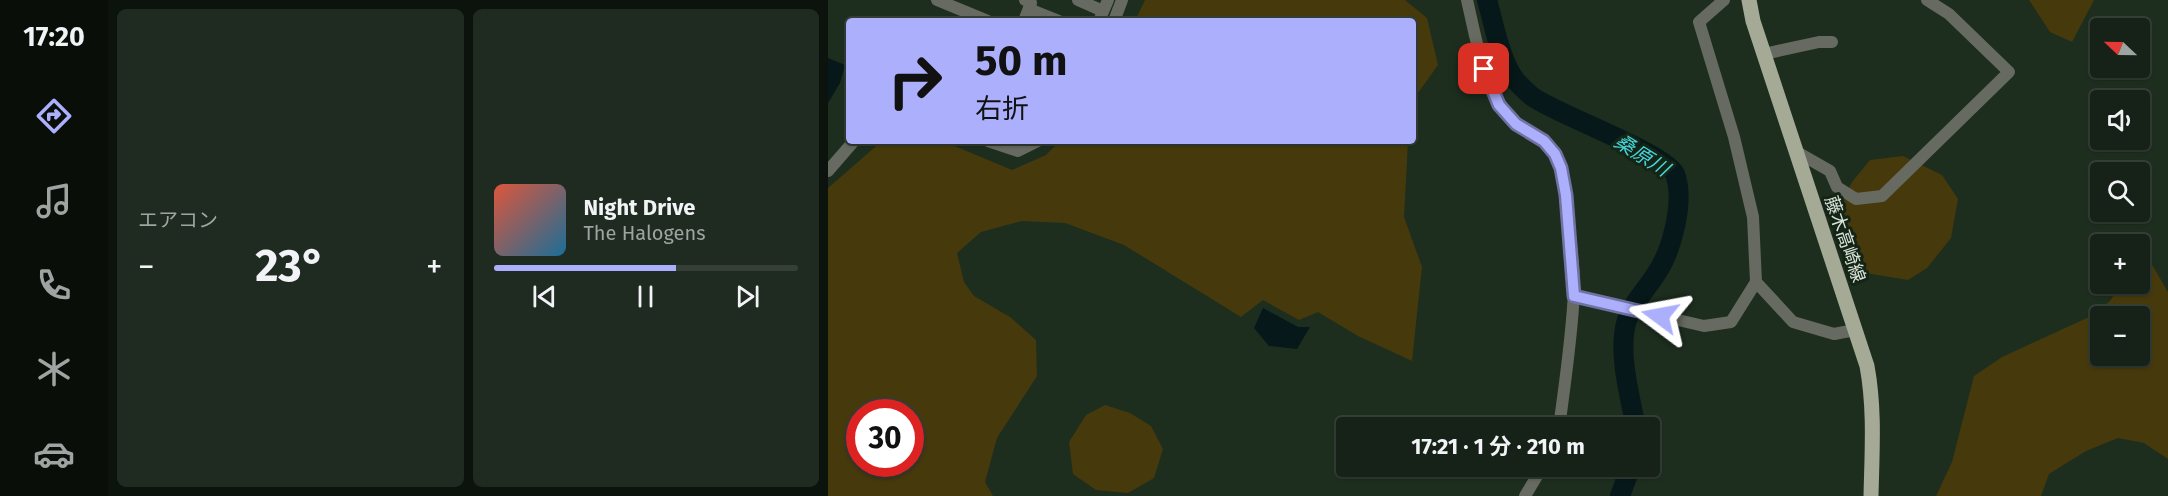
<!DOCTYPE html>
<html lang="ja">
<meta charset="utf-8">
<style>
:root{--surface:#162217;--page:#1f2a20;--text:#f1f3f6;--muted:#9ea4a1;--line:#353f36;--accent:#acaffb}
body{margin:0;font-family:"Fira Sans","Noto Sans JP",sans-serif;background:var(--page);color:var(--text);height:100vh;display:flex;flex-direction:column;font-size:22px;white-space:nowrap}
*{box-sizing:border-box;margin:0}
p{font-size:20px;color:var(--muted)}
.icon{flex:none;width:33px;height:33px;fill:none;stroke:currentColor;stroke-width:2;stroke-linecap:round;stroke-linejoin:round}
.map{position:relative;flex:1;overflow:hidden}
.side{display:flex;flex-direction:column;gap:9px;padding:9px;background:#0c130d;width:720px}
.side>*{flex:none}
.banner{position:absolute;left:18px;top:18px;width:570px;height:126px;border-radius:6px;box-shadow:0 2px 4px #0004,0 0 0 2px var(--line);background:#acaffb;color:#111;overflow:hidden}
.needle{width:39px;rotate:292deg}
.tools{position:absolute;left:1262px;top:18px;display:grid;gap:12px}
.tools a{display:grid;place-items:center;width:60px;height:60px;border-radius:6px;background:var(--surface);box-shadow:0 2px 4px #0004,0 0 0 2px var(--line);font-size:30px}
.speed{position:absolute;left:18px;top:399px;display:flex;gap:12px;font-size:30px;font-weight:700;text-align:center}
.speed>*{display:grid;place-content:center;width:78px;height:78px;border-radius:50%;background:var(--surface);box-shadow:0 2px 4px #0004,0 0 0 2px var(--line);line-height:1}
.speed .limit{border:9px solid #d22;background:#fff;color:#111}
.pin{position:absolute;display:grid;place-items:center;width:51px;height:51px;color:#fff;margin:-26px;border-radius:12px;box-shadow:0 3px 9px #0006}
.me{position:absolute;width:66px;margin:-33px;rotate:283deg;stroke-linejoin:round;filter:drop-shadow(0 0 4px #0008)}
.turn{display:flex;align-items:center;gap:21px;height:126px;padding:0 30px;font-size:27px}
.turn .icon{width:78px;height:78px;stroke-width:2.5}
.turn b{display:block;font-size:42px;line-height:51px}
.big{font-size:45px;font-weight:700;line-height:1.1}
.side .widget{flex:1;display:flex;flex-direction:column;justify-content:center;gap:9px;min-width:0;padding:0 21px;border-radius:9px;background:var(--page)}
.song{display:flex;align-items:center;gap:18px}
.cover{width:72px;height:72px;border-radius:9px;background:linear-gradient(135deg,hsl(10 70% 55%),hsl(200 70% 35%))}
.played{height:6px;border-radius:3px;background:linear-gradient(90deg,var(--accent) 60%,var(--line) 60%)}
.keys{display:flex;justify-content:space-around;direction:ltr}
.heat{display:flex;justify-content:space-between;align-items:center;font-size:33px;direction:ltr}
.side .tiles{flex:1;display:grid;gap:9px;grid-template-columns:repeat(2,1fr)}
.trip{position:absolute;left:508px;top:417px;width:324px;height:60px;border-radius:6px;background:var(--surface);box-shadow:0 2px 4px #0004,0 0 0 2px var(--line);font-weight:700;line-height:60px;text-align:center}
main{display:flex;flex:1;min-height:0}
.tab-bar{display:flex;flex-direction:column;width:108px;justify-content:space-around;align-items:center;background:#090e09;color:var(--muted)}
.tab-bar .icon{width:42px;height:42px}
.tab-bar .on{color:var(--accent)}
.tab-bar b{font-size:27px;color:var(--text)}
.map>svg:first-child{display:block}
.green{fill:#46390c;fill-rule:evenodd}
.water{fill:#061819}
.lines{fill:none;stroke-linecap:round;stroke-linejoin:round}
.river{stroke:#061819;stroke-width:20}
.minor{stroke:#676a60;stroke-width:12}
.major{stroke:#a5aa96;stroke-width:15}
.route-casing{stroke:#7072a3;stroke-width:15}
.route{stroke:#acaffb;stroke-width:10}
.labels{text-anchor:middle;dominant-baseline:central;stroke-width:6;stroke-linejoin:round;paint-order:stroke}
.street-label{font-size:18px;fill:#dbe6dc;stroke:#142415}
.water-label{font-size:20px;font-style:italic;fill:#44d5dd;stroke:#142415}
</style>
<main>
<nav class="tab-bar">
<b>17:20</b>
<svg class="icon on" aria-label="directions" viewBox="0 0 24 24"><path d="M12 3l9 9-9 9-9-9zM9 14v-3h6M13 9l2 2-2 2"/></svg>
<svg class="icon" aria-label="music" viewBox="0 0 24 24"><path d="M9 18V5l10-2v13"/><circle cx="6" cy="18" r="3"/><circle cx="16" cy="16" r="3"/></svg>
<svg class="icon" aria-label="phone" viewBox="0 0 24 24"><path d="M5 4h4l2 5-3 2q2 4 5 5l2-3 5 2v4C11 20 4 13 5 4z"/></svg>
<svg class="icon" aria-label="climate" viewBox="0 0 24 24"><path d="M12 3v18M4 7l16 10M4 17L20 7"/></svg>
<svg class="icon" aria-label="car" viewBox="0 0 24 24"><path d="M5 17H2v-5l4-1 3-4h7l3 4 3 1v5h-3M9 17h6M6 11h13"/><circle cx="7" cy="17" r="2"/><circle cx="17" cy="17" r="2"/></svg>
</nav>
<section class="side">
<div class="tiles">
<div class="widget"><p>エアコン</p>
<div class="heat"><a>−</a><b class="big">23°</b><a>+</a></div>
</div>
<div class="widget">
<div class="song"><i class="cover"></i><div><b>Night Drive</b><p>The Halogens</p></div></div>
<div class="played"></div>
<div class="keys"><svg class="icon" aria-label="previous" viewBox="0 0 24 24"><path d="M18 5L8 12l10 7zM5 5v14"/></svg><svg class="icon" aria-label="pause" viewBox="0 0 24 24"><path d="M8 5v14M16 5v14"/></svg><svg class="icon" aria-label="next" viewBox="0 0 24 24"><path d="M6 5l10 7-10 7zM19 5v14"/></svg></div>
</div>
</div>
</section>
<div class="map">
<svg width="1340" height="496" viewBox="0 0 1340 496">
<rect width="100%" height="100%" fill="#1d2e1f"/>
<g class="green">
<path d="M317,0H577L599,18L610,65L585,100V21H307Z"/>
<path d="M1201,0H1266L1244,42L1222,32Z"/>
<path d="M54,141H115L184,170L218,155L232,141H580L576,217L594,267L584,361L530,336L490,312L471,320L435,300L413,317L296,245L237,223L194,221L153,232L129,253L136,282L146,296L182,317L208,340L209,376L169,438L157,482L165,496H0V188ZM32,412H82V464H32Z"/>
<path d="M1075,156L1114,175L1130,199L1123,238L1099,268L1080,280L1038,273L1012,250L1008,213L1024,182L1042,160Z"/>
<path d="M1316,251L1340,292V459L1316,443L1290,438L1258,451L1221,474L1213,496H1108L1124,462L1146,376L1174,357L1261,317L1282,301L1293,284H1311V257ZM1311,316V356H1272V316Z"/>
<path d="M277,405L302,413L323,426L335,449L326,478L300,493L268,490L245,474L241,442L258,415Z"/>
</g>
<g class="water">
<path d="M0,58L17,65L12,83L0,103Z"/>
<path d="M435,308L470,327H482L469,349L441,346L426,328Z"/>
</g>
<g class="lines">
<g class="river">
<path d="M659,0C666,24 672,61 688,81C693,86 699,93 705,97C728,114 839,154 847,174C857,201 844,251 828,274C818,290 805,302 799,320C789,351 802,396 808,428"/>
<path d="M792,496L803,466"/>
</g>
<g class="minor">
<path d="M109,0L160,21"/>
<path d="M250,0L275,11"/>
<path d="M639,0C649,42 655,90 686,122C699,135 718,138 728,156C738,174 738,198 740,218C742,242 747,268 746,291C744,337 737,382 731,428"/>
<path d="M896,0L871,22L906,137L925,217L928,282"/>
<path d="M201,9L231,21"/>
<path d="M196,21L203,3L197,0"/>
<path d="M271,21L280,0"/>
<path d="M286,21L294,0"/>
<path d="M936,54L991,42H1004"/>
<path d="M160,141L190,151L210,141"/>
<path d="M967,151L1002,171L1009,187L1028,199L1054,196L1181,72L1121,14L1099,0"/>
<path d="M0,171L26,141"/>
<path d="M746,296L876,326L903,322L928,282L965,322L1006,334L1027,330"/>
<path d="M697,496L715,466"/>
</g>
<path class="major" d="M921,0L925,21L1039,366C1047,409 1044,452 1043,496"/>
</g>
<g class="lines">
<defs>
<path id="route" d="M656,69L671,105L688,124L716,141L727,154L733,168L738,195L746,296L832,316"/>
</defs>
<use href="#route" class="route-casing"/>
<use href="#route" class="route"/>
</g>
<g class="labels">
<g class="street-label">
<text transform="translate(1017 239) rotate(71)">藤木高崎線</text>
</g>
<g class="water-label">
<text transform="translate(814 155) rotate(32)">桑原川</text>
</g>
</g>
</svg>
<div class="tools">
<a><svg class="needle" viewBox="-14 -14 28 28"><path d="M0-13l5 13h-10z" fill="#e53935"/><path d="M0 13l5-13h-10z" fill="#9ea4a1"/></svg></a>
<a><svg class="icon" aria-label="sound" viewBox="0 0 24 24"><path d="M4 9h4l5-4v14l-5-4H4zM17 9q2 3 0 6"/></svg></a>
<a><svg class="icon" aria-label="search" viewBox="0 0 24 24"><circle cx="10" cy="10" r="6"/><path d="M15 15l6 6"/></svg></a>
<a>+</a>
<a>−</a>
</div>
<div class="speed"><div class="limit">30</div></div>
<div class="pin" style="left:656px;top:69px;background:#d93025"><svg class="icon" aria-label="arrive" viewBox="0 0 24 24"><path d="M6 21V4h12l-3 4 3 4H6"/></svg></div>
<svg class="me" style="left:832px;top:316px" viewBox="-20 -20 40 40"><path d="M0-17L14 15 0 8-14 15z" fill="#acaffb" stroke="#fff" stroke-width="4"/></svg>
<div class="trip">17:21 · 1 分 · 210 m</div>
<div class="banner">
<div class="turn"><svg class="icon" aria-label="right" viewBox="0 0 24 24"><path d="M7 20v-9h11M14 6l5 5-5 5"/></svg><div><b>50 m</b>右折</div></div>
</div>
</div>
</main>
